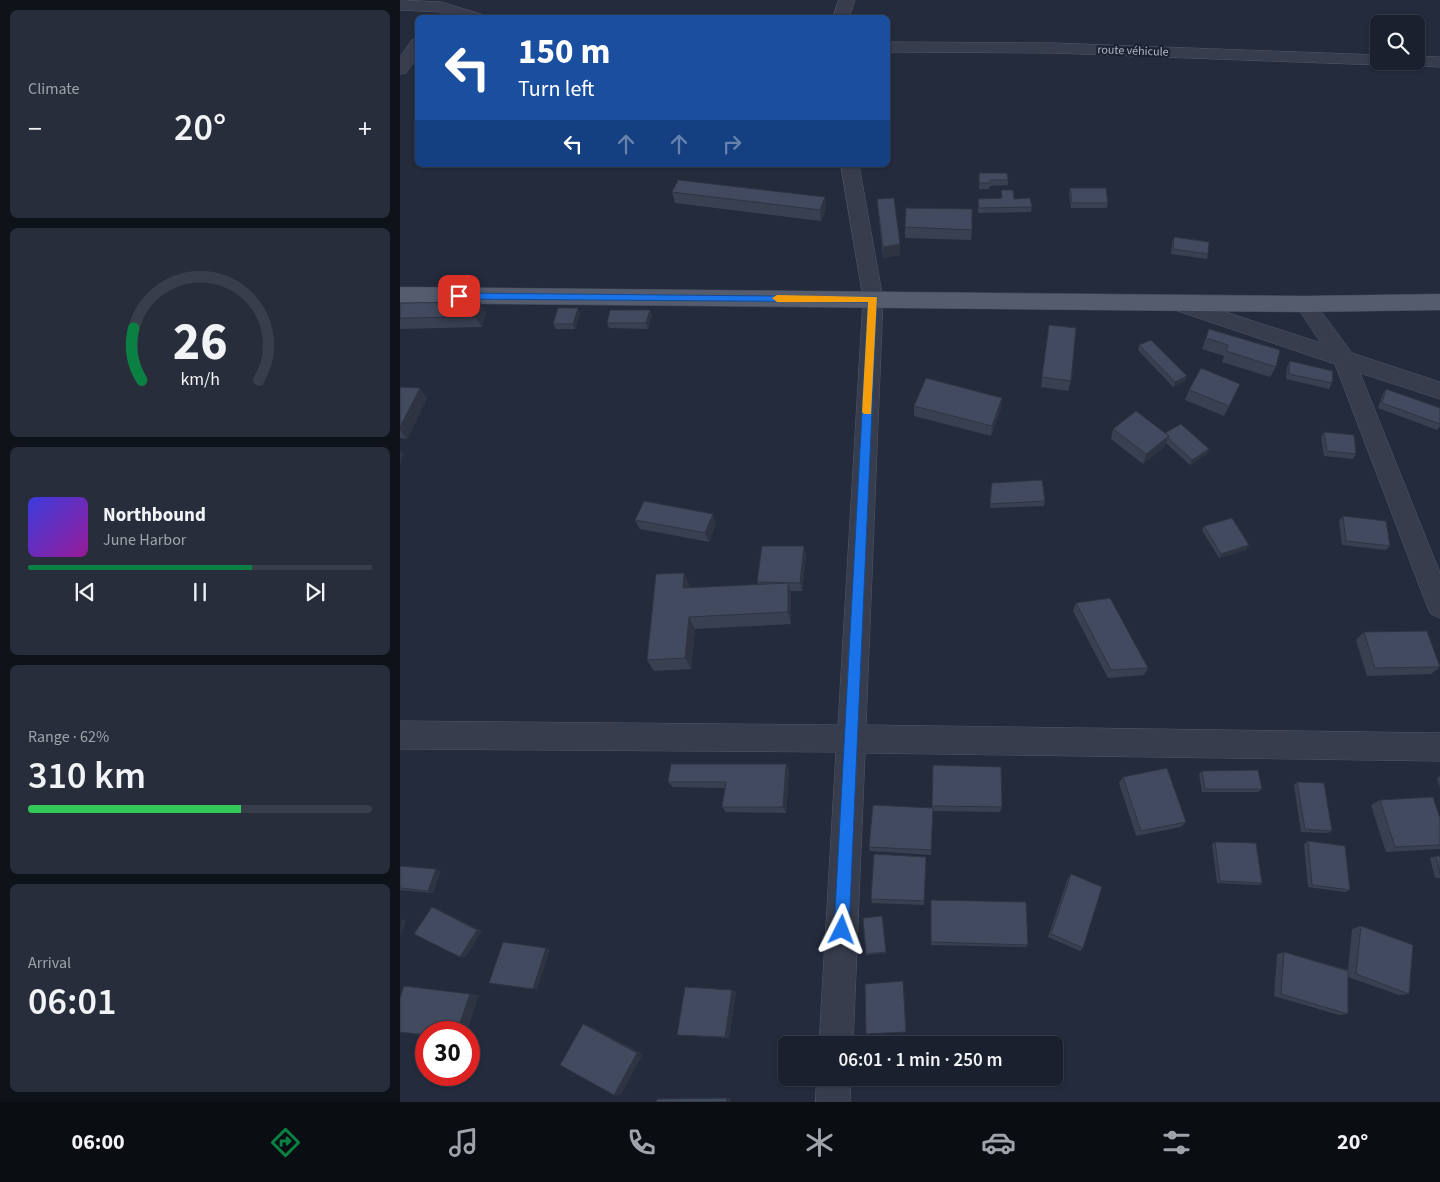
<!DOCTYPE html>
<meta charset="utf-8">
<style>
:root{--surface:#1a202e;--page:#272d3a;--text:#f1f3f6;--muted:#9fa3aa;--line:#383e4a;--accent:#0b8043}
body{margin:0;font-family:"Source Sans 3",sans-serif;background:var(--page);color:var(--text);height:100vh;display:flex;flex-direction:column;font-size:19px;white-space:nowrap}
*{box-sizing:border-box;margin:0}
p{font-size:16px;color:var(--muted)}
.icon{flex:none;width:28px;height:28px;fill:none;stroke:currentColor;stroke-width:2;stroke-linecap:round;stroke-linejoin:round}
.map{position:relative;flex:1;overflow:hidden}
.side{display:flex;flex-direction:column;gap:10px;padding:10px;background:#0e1219;width:400px}
.side>*{flex:none}
.hud{position:absolute;left:15px;top:15px;width:475px;height:152px;border-radius:8px;box-shadow:0 1px 4px #0004,0 0 0 1px var(--line);background:#1a4fa0;color:#fff;overflow:hidden}
.tools{position:absolute;left:970px;top:15px;display:grid;gap:10px}
.tools a{display:grid;place-items:center;width:55px;height:55px;border-radius:8px;background:var(--surface);box-shadow:0 1px 4px #0004,0 0 0 1px var(--line);font-size:25px}
.speed{position:absolute;left:15px;top:1021px;display:flex;gap:10px;font-size:25px;font-weight:700;text-align:center}
.speed>*{display:grid;place-content:center;width:65px;height:65px;border-radius:50%;background:var(--surface);box-shadow:0 1px 4px #0004,0 0 0 1px var(--line);line-height:1}
.speed .limit{border:8px solid #d22;background:#fff;color:#111}
.pin{position:absolute;display:grid;place-items:center;width:42px;height:42px;color:#fff;margin:-21px;border-radius:10px;box-shadow:0 2px 8px #0006}
.me{position:absolute;width:55px;margin:-28px;rotate:3deg;stroke-linejoin:round;filter:drop-shadow(0 0 4px #0008)}
.turn{display:flex;align-items:center;gap:18px;height:105px;padding:0 20px;font-size:22px}
.turn .icon{width:65px;height:65px;stroke-width:2.5}
.turn b{display:block;font-size:35px;line-height:42px}
.lanes{display:flex;align-items:center;height:48px;padding:0 20px;background:#0003;justify-content:center;gap:25px;direction:ltr}
.lanes .off{opacity:.35}
.big{font-size:38px;font-weight:600;line-height:1.1}
.side .card{flex:1;display:flex;flex-direction:column;justify-content:center;gap:8px;min-width:0;padding:0 18px;border-radius:8px;background:var(--page)}
.side .dial{align-items:center;gap:0}
.dial svg{height:130px;overflow:visible;fill:none;stroke:var(--line);stroke-width:7;stroke-linecap:round;text-anchor:middle}
.dial text{fill:var(--text);stroke:none}
.song{display:flex;align-items:center;gap:15px}
.cover{width:60px;height:60px;border-radius:8px;background:linear-gradient(135deg,hsl(240 70% 55%),hsl(300 70% 35%))}
.played{height:5px;border-radius:2px;background:linear-gradient(90deg,var(--accent) 65%,var(--line) 65%)}
.keys{display:flex;justify-content:space-around;direction:ltr}
.heat{display:flex;justify-content:space-between;align-items:center;font-size:28px;direction:ltr}
.charge{height:8px;border-radius:4px;background:linear-gradient(90deg,#34c759 62%,var(--line) 0)}
.trip{position:absolute;left:378px;top:1036px;width:285px;height:50px;border-radius:8px;background:var(--surface);box-shadow:0 1px 4px #0004,0 0 0 1px var(--line);font-weight:600;line-height:50px;text-align:center}
.menu{display:flex;height:80px;justify-content:space-around;align-items:center;background:#0a0d12;color:var(--muted)}
.menu .icon{width:35px;height:35px}
.menu .current{color:var(--accent)}
.menu b{font-size:22px;color:var(--text)}
main{display:flex;flex:1;min-height:0}
.map>svg:first-child{display:block}
.lines{fill:none;stroke-linecap:round;stroke-linejoin:round}
.street-casing{stroke:#525868;stroke-width:1}
.primary-casing{stroke:#404656;stroke-width:1}
.street{fill:#373d4d;fill-rule:evenodd}
.primary{fill:#555c6d;fill-rule:evenodd}
.wall{fill:#394052}
.shaded-wall{fill:#2e3442}
.building{fill:#424a5f;stroke:#2e3442}
.route{fill:#1a73e8;stroke:#114b97}
.slow{fill:#f59e0b}
.labels{text-anchor:middle;dominant-baseline:central;stroke-width:4.5;stroke-linejoin:round;paint-order:stroke}
.far-street-label{font-size:12px;fill:#b2b8c8;stroke:#1c2232}
</style>
<main>
<section class="side">
<div class="card"><p>Climate</p>
<div class="heat"><a>−</a><b class="big">20°</b><a>+</a></div>
</div>
<div class="card dial"><svg viewBox="0 0 100 80">
<path d="M14 69A42 42 0 1 1 86 69"/>
<path d="M14 69A42 42 0 0 1 9 37" stroke="#0b8043"/>
<text x="50" y="56" font-size="32" font-weight="700">26</text>
<text x="50" y="72" font-size="11">km/h</text>
</svg></div>
<div class="card">
<div class="song"><i class="cover"></i><div><b>Northbound</b><p>June Harbor</p></div></div>
<div class="played"></div>
<div class="keys"><svg class="icon" aria-label="previous" viewBox="0 0 24 24"><path d="M18 5L8 12l10 7zM5 5v14"/></svg><svg class="icon" aria-label="pause" viewBox="0 0 24 24"><path d="M8 5v14M16 5v14"/></svg><svg class="icon" aria-label="next" viewBox="0 0 24 24"><path d="M6 5l10 7-10 7zM19 5v14"/></svg></div>
</div>
<div class="card"><p>Range · 62%</p><b class="big">310 km</b><div class="charge"></div></div>
<div class="card"><p>Arrival</p><b class="big">06:01</b></div>
</section>
<div class="map">
<svg width="1040" height="1102" viewBox="0 0 1040 1102">
<rect width="100%" height="100%" fill="#232b3d"/>
<g class="lines">
<defs>
<g id="street">
<path d="M0,0L41,2L84,15L86,18H55L39,12L0,10Z"/>
<path d="M439,0H455L449,18H433Z"/>
<path d="M18,38V56L6,73L0,74V57L12,40Z"/>
<path d="M488,42L653,43L979,55V61H986L979,65L653,53L488,52Z"/>
<path d="M1016,56L1040,57V67L1001,65L999,61H1016Z"/>
<path d="M441,165H459L483,299L466,725L1040,733V761L465,753L453,1045H419L436,752L0,749V721L438,725L463,299Z"/>
<path d="M776,296L921,343L895,304L898,299L905,297L912,299L952,353L1040,382V399L960,373L1040,573V618L1031,614L1027,606L935,364L769,308L766,303L769,298Z"/>
<path d="M417,1078H451L450,1102H416Z"/>
</g>
<path id="primary" d="M0,287L905,296L1040,294V310L905,312L0,303Z"/>
</defs>
<use href="#street" class="street-casing"/>
<use href="#primary" class="primary-casing"/>
<use href="#street" class="street"/>
<use href="#primary" class="primary"/>
</g>
<g class="wall">
<path d="M579,173L608,180V185L590,186L589,189H579Z"/>
<path d="M670,188L708,203L707,208H671L669,193Z"/>
<path d="M601,190L614,199L632,207L631,212L578,213V199L601,198Z"/>
<path d="M272,192L426,208L421,221L275,203Z"/>
<path d="M477,199L500,244V255L483,258Z"/>
<path d="M505,227L572,230L571,240L505,238Z"/>
<path d="M774,237L808,254L807,259L771,254L772,243Z"/>
<path d="M0,303L86,312L82,327L0,329Z"/>
<path d="M250,310L252,316L248,329L209,328L207,323Z"/>
<path d="M180,313L175,329H156L153,324Z"/>
<path d="M649,325L671,381L668,391L641,387Z"/>
<path d="M809,329L876,367L870,377L822,362L824,356L802,349Z"/>
<path d="M739,345L787,376L785,381L773,387L738,350Z"/>
<path d="M890,361L932,383L929,389L886,379L887,367Z"/>
<path d="M0,387L27,398L7,439L0,438Z"/>
<path d="M986,389L1040,408V426L1037,430L978,408L983,394Z"/>
<path d="M789,390L836,394L824,416L785,400Z"/>
<path d="M514,406L601,408L591,436L514,416Z"/>
<path d="M713,429L765,433L809,449L807,454L790,465L766,443L765,446L743,464L711,439Z"/>
<path d="M924,432L956,454L953,459L924,456L921,437Z"/>
<path d="M591,488L645,501L644,506L590,508Z"/>
<path d="M943,516L990,546L986,550L942,545L939,521Z"/>
<path d="M235,520L316,523L309,542L240,529Z"/>
<path d="M804,526L849,545L846,550L819,558L802,530Z"/>
<path d="M406,555L402,591H390L391,595V624L295,629L291,669L254,671L247,660L290,586L289,588L358,585L357,582Z"/>
<path d="M676,603L748,668L744,675L708,678L673,611Z"/>
<path d="M964,632L1040,667L1031,674L967,676L956,640Z"/>
<path d="M386,764L389,770L386,813L326,812L322,807L325,788L273,787L268,782Z"/>
<path d="M533,765L602,807L600,812L533,811L531,855L470,851L469,847L532,808Z"/>
<path d="M802,771L862,789L858,792H802L799,774Z"/>
<path d="M1040,776V788L1037,778Z"/>
<path d="M723,777L786,822L781,827L736,836L719,783Z"/>
<path d="M897,782L932,831L928,833L901,832L894,785Z"/>
<path d="M980,800L1040,818V849L986,852L971,805Z"/>
<path d="M908,841L950,890L945,892L908,887L904,844Z"/>
<path d="M815,842L862,883L859,885L817,883L812,844Z"/>
<path d="M1036,856H1040V878H1035L1030,858Z"/>
<path d="M526,857L524,905L472,903L471,899Z"/>
<path d="M0,866L41,871L33,893L0,890Z"/>
<path d="M671,874L683,948L680,951L648,937L668,878Z"/>
<path d="M531,900L628,945L626,947L531,945Z"/>
<path d="M482,916L486,953L466,955V954Z"/>
<path d="M961,926L1009,994L999,995L948,977V1014L939,1015L874,996L877,954L884,952L948,970L952,929Z"/>
<path d="M332,990L336,992L329,1038L277,1035Z"/>
</g>
<g class="shaded-wall">
<path d="M425,197L426,208L421,221L420,210Z"/>
<path d="M500,244V255L483,258V247Z"/>
<path d="M80,302L86,312L82,327L75,317Z"/>
<path d="M178,308L180,313L175,329L173,324Z"/>
<path d="M250,310L252,316L248,329L246,323Z"/>
<path d="M787,376L785,381L773,387L775,382Z"/>
<path d="M20,388L27,398L7,439L0,430V427Z"/>
<path d="M602,398L601,408L591,436L592,426Z"/>
<path d="M769,436L765,446L743,464L746,454Z"/>
<path d="M0,449L4,454L0,464Z"/>
<path d="M809,449L807,454L790,465L792,460Z"/>
<path d="M313,514L316,523L309,542L305,533Z"/>
<path d="M849,545L846,550L819,558L821,554Z"/>
<path d="M404,546L406,555L402,591L400,583Z"/>
<path d="M284,573L290,586L288,600L283,588Z"/>
<path d="M388,583L391,595V624L388,612Z"/>
<path d="M289,617L295,629L291,669L285,658Z"/>
<path d="M386,764L389,770L386,813L383,807Z"/>
<path d="M36,869L41,871L33,893L28,891Z"/>
<path d="M32,907L37,908L82,931L65,958L60,957Z"/>
<path d="M1,919L6,920L1,935L0,934Z"/>
<path d="M146,948L150,950L137,990L133,989Z"/>
<path d="M332,990L336,992L329,1038L325,1037Z"/>
<path d="M70,994L79,995L67,1032H57Z"/>
<path d="M183,1024L190,1026L243,1054L221,1095H214Z"/>
<path d="M327,1098H331V1102H326Z"/>
</g>
<g class="building">
<path d="M579,173H607L608,180H590V183H579Z"/>
<path d="M278,180L425,197L420,210L272,192Z"/>
<path d="M670,188H706L708,203H672Z"/>
<path d="M601,190H613L614,199L630,198L632,207L579,208L578,199L602,198Z"/>
<path d="M494,198L500,244L483,247L477,199Z"/>
<path d="M506,208L572,209V230L505,227Z"/>
<path d="M774,237L809,242L808,254L773,249Z"/>
<path d="M80,302L75,317L0,318V303Z"/>
<path d="M158,308H178L173,324H153Z"/>
<path d="M210,310H250L246,323H207Z"/>
<path d="M649,325L676,328L671,381L642,377Z"/>
<path d="M809,329L880,350L876,367L826,351L828,345L806,338Z"/>
<path d="M751,340L787,376L775,382L739,345Z"/>
<path d="M890,361L933,371L932,383L889,374Z"/>
<path d="M801,368L840,384L829,406L789,390Z"/>
<path d="M526,378L602,398L592,426L514,406Z"/>
<path d="M0,387L20,388L0,427Z"/>
<path d="M986,389L1040,408V424L982,403Z"/>
<path d="M736,411L769,436L746,454L713,429Z"/>
<path d="M781,424L809,449L792,460L768,438L769,436L765,433Z"/>
<path d="M924,432L954,435L956,454L927,451Z"/>
<path d="M642,480L645,501L590,504L592,483Z"/>
<path d="M244,501L313,514L305,533L235,520Z"/>
<path d="M943,516L986,521L990,546L946,541Z"/>
<path d="M832,518L849,545L821,554L804,526Z"/>
<path d="M362,546H404L400,583L357,582Z"/>
<path d="M284,573L283,588L388,583V612L289,617L285,658L247,660L256,574Z"/>
<path d="M710,598L748,668L711,670L676,603Z"/>
<path d="M1027,631L1040,667L975,668L964,632Z"/>
<path d="M271,764H386L383,807H322L326,782H268Z"/>
<path d="M533,765L601,767L602,807L532,806Z"/>
<path d="M767,768L786,822L741,831L723,777Z"/>
<path d="M858,770L862,789H805L802,771Z"/>
<path d="M897,782L924,783L932,831L905,829Z"/>
<path d="M1033,797L1040,818V845L995,847L980,800Z"/>
<path d="M473,805L533,808L531,850L469,847Z"/>
<path d="M908,841L945,846L950,890L912,885Z"/>
<path d="M815,842L856,843L862,883L820,881Z"/>
<path d="M474,854L526,857L524,901L471,899Z"/>
<path d="M1036,856H1040V874Z"/>
<path d="M0,866L36,869L28,891L0,888Z"/>
<path d="M671,874L702,887L683,948L651,934Z"/>
<path d="M531,900L626,902L628,945L531,942Z"/>
<path d="M32,907L77,930L60,957L14,934Z"/>
<path d="M482,916L486,952L466,954L463,918Z"/>
<path d="M961,926L1013,945L1009,994L956,974Z"/>
<path d="M103,942L146,948L133,989L89,983Z"/>
<path d="M884,952L948,971V1014L881,994Z"/>
<path d="M503,981L506,1032L466,1034L465,984Z"/>
<path d="M4,986L70,994L57,1032H26V1035L0,1032V998Z"/>
<path d="M285,987L332,990L325,1037L277,1035Z"/>
<path d="M183,1024L237,1053L214,1095L160,1065Z"/>
<path d="M327,1098L326,1102H256L257,1099Z"/>
</g>
<path class="route" d="M59,293L477,297L449,930L447,935L442,937L436,935L434,930L468,302L59,299L54,296Z"/>
<path class="slow" d="M377,295L477,297L471,414H464L462,412L468,302H377L372,298Z"/>
<g class="labels">
<g class="far-street-label">
<text transform="translate(733 51) rotate(2)">route véhicule</text>
</g>
</g>
</svg>
<div class="tools">
<a><svg class="icon" aria-label="search" viewBox="0 0 24 24"><circle cx="10" cy="10" r="6"/><path d="M15 15l6 6"/></svg></a>
</div>
<div class="speed"><div class="limit">30</div></div>
<div class="pin" style="left:59px;top:296px;background:#d93025"><svg class="icon" aria-label="arrive" viewBox="0 0 24 24"><path d="M6 21V4h12l-3 4 3 4H6"/></svg></div>
<svg class="me" style="left:442px;top:930px" viewBox="-20 -20 40 40"><path d="M0-17L14 15 0 8-14 15z" fill="#1a73e8" stroke="#fff" stroke-width="4"/></svg>
<div class="trip">06:01 · 1 min · 250 m</div>
<div class="hud">
<div class="turn"><svg class="icon" aria-label="left" viewBox="0 0 24 24"><path d="M17 20v-9H6M10 6l-5 5 5 5"/></svg><div><b>150 m</b>Turn left</div></div>
<div class="lanes"><svg class="icon" aria-label="left" viewBox="0 0 24 24"><path d="M17 20v-9H6M10 6l-5 5 5 5"/></svg><svg class="icon off" aria-label="ahead" viewBox="0 0 24 24"><path d="M12 20V5M6 11l6-6 6 6"/></svg><svg class="icon off" aria-label="ahead" viewBox="0 0 24 24"><path d="M12 20V5M6 11l6-6 6 6"/></svg><svg class="icon off" aria-label="right" viewBox="0 0 24 24"><path d="M7 20v-9h11M14 6l5 5-5 5"/></svg></div>
</div>
</div>
</main>
<nav class="menu">
<b>06:00</b>
<svg class="icon current" aria-label="directions" viewBox="0 0 24 24"><path d="M12 3l9 9-9 9-9-9zM9 14v-3h6M13 9l2 2-2 2"/></svg>
<svg class="icon" aria-label="music" viewBox="0 0 24 24"><path d="M9 18V5l10-2v13"/><circle cx="6" cy="18" r="3"/><circle cx="16" cy="16" r="3"/></svg>
<svg class="icon" aria-label="phone" viewBox="0 0 24 24"><path d="M5 4h4l2 5-3 2q2 4 5 5l2-3 5 2v4C11 20 4 13 5 4z"/></svg>
<svg class="icon" aria-label="climate" viewBox="0 0 24 24"><path d="M12 3v18M4 7l16 10M4 17L20 7"/></svg>
<svg class="icon" aria-label="car" viewBox="0 0 24 24"><path d="M5 17H2v-5l4-1 3-4h7l3 4 3 1v5h-3M9 17h6M6 11h13"/><circle cx="7" cy="17" r="2"/><circle cx="17" cy="17" r="2"/></svg>
<svg class="icon" aria-label="filters" viewBox="0 0 24 24"><path d="M4 7h16M4 17h16"/><circle cx="9" cy="7" r="2"/><circle cx="15" cy="17" r="2"/></svg>
<b>20°</b>
</nav>
